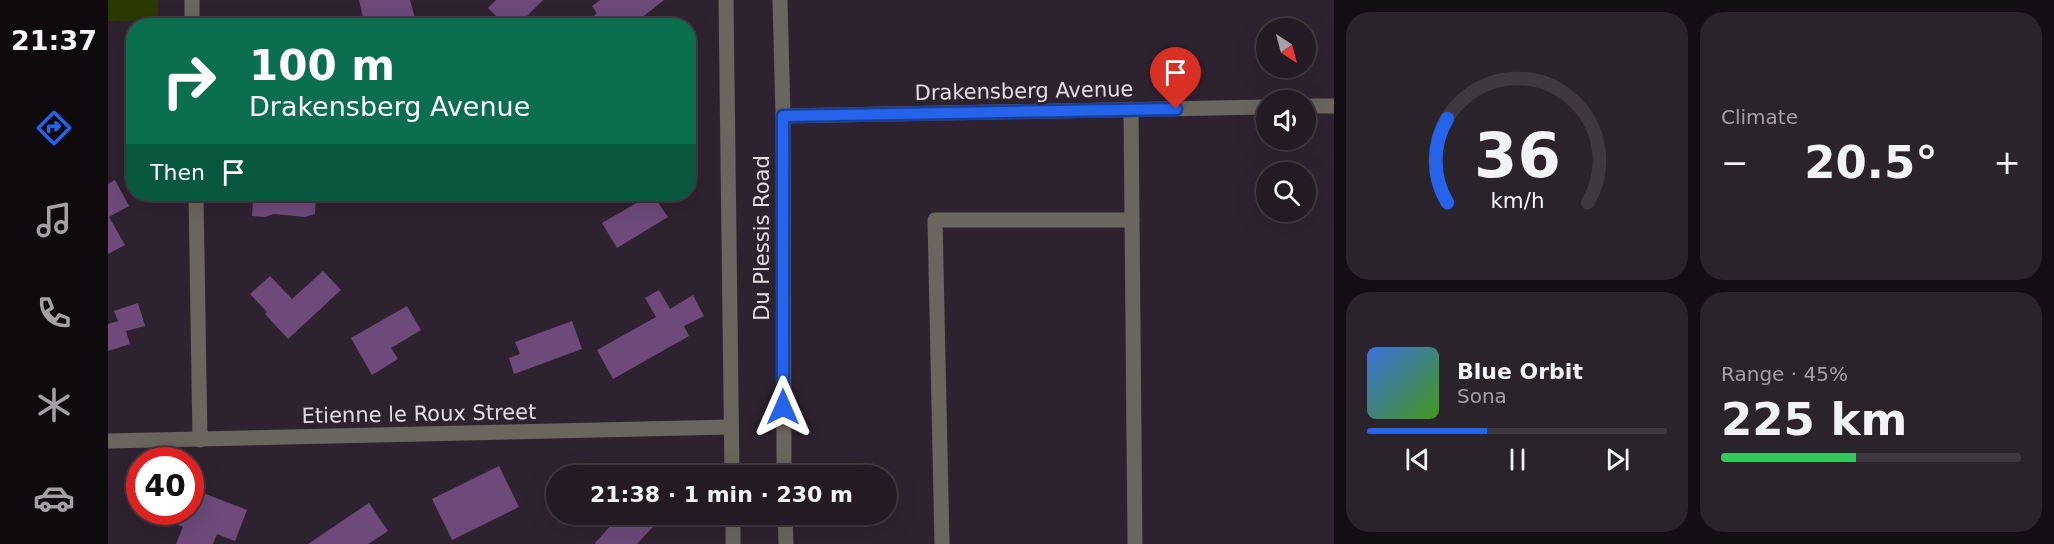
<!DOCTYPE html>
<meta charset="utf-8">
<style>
:root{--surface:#231a24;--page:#2b232c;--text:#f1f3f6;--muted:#a3a1a6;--line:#403841;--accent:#2563eb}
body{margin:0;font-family:"DejaVu Sans",sans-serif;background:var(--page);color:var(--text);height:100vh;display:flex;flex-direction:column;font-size:22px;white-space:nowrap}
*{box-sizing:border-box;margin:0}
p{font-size:20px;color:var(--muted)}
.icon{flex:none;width:33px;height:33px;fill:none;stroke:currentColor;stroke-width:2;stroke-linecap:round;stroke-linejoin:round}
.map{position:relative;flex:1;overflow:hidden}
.panel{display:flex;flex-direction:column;gap:12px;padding:12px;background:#130e14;width:720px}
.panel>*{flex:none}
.top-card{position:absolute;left:18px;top:18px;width:570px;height:183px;border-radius:24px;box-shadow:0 6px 24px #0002,0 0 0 2px var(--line);background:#0b6e4f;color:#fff;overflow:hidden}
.needle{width:39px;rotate:144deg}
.buttons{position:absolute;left:1148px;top:18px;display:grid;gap:12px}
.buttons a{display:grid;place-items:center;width:60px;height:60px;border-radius:50%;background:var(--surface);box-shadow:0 6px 24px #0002,0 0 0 2px var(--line);font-size:30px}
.speed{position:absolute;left:18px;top:447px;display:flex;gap:12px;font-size:30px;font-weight:700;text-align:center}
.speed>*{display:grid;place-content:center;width:78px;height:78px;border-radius:50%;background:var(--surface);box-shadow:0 6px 24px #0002,0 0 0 2px var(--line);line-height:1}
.speed .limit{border:9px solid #d22;background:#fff;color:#111}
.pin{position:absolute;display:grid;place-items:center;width:51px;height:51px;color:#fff;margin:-62px -26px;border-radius:50% 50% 50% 0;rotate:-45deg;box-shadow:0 0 6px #0007}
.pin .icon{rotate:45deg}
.me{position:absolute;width:66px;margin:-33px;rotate:0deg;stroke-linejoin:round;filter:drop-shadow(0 0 4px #0008)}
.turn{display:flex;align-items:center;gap:21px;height:126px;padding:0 24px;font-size:27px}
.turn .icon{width:78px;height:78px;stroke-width:2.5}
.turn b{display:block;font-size:42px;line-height:51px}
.then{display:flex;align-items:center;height:57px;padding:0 24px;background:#0003;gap:12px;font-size:22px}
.big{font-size:45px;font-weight:600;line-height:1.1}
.panel .widget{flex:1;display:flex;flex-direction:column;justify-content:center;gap:9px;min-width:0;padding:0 21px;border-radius:24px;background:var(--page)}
.panel .dial{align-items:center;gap:0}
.dial svg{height:156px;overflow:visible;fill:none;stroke:var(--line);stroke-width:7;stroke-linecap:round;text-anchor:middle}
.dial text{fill:var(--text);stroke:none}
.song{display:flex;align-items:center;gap:18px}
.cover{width:72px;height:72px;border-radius:9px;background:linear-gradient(135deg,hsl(220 70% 55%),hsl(100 70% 35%))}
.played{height:6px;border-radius:3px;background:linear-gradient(90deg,var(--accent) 40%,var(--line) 40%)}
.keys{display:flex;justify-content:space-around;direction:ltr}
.heat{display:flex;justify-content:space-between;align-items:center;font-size:33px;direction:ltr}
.charge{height:9px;border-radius:4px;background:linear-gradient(90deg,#34c759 45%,var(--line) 0)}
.panel .tiles{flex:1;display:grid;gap:12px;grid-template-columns:repeat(2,1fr)}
.trip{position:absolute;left:438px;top:465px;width:351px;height:60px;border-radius:30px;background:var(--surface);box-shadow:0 6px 24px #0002,0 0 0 2px var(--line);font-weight:600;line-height:60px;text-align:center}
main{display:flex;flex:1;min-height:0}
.tabs{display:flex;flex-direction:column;width:108px;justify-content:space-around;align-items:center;background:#0e0a0e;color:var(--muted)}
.tabs .icon{width:42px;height:42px}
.tabs .selected{color:var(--accent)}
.tabs b{font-size:27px;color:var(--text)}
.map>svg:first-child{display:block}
.green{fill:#2a3a01}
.building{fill:#6d4a79}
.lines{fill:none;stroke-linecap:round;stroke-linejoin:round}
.minor{stroke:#6a655d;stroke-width:15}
.tertiary{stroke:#6a655d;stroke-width:15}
.route-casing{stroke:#184099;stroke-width:15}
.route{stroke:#2563eb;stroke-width:10}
.labels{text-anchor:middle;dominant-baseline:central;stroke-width:6;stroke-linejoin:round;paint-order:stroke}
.street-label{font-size:21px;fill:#e4dbe5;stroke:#2f2230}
</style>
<main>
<nav class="tabs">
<b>21:37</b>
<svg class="icon selected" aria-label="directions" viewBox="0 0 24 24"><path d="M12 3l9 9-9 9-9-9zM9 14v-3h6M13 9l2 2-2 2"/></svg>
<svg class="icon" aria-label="music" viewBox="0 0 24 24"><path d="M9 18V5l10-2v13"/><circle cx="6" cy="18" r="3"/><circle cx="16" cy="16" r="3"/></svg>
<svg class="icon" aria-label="phone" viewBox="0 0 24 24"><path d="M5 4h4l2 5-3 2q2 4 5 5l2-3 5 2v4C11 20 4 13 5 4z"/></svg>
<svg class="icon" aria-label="climate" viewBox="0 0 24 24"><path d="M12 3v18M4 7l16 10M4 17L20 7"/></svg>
<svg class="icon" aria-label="car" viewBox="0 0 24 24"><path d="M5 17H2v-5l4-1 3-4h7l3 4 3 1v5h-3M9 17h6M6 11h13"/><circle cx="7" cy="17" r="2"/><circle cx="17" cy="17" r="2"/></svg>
</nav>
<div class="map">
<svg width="1226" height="544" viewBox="0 0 1226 544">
<rect width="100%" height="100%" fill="#2f2230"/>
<rect class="green" x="0" y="0" width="50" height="21"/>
<g class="building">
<path d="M251,0H302L307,18L278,26H257Z"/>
<path d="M388,0H435L409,26H398L380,8Z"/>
<path d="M492,0H556L532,19L537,26H474L489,13L484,6Z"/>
<path d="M140,19L196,20V26H140Z"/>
<path d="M7,180L21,206L1,217L17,245L0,254V184Z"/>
<path d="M143,194H208L207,214L197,217L166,214L157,217L144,216L145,202Z"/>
<path d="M544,194L560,217L509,248L494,223Z"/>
<path d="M215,271L233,290L180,339L157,314L159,312L142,294L162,276L184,299Z"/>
<path d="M551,290L562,309L585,295L596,316L576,326L581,336L505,379L489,350L548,317L537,298Z"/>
<path d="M30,303L37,326L18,331L22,344L0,351V324L10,321L6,311Z"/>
<path d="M299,306L313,330L283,348L290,359L264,375L243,338Z"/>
<path d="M464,321L474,349L406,374L401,358L412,354L407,342Z"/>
<path d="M391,466L411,507L344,540L324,499Z"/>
<path d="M90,491L139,510L127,541L109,534L105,544H68L75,527L36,512H82V504H84Z"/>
<path d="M261,503L280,531L260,544H200Z"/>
<path d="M513,514H557L529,544H488L487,543Z"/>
</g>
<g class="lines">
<g class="minor">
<path d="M84,0V26"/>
<path d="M618,0L624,476"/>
<path d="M1197,106H1226"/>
<path d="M1023,109L1027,544"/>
<path d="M675,116L1158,107"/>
<path d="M88,194L92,440"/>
<path d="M0,441L623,427"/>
<path d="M625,514V544"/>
<path d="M834,544L827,220H1024"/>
</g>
<g class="tertiary">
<path d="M672,0L675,116L676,476"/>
<path d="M677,514L678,544"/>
</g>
</g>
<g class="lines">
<defs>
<path id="route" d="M675,407V116L1068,109"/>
</defs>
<use href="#route" class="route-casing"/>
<use href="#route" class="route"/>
</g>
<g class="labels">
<g class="street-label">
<text transform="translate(916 91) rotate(-1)">Drakensberg Avenue</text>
<text transform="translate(654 238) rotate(-90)">Du Plessis Road</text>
<text transform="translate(311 414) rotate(-1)">Etienne le Roux Street</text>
</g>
</g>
</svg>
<div class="buttons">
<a><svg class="needle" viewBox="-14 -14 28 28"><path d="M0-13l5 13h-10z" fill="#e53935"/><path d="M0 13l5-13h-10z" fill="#a3a1a6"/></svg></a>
<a><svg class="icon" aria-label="sound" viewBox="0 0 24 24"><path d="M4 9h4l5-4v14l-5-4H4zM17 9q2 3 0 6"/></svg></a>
<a><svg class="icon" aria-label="search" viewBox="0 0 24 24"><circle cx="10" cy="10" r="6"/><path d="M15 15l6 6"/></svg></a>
</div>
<div class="speed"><div class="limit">40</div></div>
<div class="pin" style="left:1068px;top:109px;background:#d93025"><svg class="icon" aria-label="arrive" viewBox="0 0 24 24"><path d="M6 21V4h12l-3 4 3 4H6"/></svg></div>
<svg class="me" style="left:675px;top:407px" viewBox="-20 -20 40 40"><path d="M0-17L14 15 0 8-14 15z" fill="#2563eb" stroke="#fff" stroke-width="4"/></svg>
<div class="trip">21:38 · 1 min · 230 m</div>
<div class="top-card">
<div class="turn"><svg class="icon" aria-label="right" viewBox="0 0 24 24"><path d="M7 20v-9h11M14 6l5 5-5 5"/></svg><div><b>100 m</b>Drakensberg Avenue</div></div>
<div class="then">Then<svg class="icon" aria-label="arrive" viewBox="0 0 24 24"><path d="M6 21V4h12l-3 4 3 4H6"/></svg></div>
</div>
</div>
<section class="panel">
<div class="tiles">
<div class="widget dial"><svg viewBox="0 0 100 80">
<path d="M14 69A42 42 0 1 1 86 69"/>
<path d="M14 69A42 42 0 0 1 14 26" stroke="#2563eb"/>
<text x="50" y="56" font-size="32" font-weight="700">36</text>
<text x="50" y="72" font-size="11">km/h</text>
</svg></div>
<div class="widget"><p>Climate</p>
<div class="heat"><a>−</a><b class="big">20.5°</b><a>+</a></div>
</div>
<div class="widget">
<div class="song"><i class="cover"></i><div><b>Blue Orbit</b><p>Sona</p></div></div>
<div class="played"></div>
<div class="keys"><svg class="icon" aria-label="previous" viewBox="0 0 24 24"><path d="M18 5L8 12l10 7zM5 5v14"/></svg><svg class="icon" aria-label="pause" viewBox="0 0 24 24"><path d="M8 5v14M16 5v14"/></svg><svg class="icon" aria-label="next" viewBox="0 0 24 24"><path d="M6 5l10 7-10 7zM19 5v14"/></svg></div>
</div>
<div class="widget"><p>Range · 45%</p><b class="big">225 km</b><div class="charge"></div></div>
</div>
</section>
</main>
